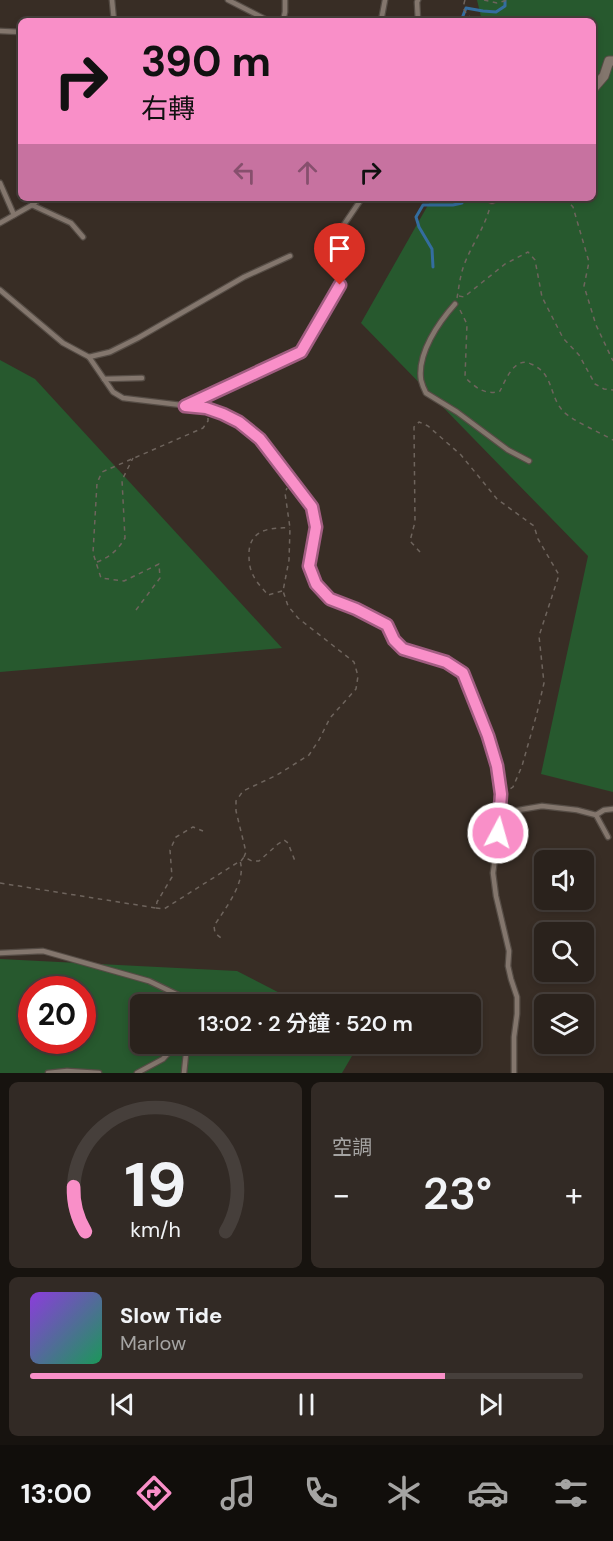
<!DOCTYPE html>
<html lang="zh-TW">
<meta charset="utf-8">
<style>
:root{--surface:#2a221c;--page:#322a25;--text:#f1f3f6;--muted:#a5a4a3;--line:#463f3b;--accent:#f98fc8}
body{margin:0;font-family:"DM Sans","Noto Sans TC",sans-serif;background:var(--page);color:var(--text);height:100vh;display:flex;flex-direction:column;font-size:22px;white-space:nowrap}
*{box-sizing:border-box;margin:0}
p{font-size:20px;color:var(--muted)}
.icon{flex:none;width:33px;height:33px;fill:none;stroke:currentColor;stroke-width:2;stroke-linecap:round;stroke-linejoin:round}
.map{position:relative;height:1073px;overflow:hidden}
.panel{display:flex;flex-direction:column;gap:9px;padding:9px;background:#17130f;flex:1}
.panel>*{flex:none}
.banner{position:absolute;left:18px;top:18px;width:578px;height:183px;border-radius:9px;box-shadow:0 3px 9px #0003,0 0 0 2px var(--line);background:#f98fc8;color:#111;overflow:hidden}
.fabs{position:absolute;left:534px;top:850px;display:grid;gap:12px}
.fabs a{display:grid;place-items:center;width:60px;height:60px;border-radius:9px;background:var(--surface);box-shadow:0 3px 9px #0003,0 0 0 2px var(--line);font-size:30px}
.speed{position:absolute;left:18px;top:976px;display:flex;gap:12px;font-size:30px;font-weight:700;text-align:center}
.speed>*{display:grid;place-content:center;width:78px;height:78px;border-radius:50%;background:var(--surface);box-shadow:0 3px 9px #0003,0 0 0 2px var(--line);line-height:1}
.speed .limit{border:9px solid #d22;background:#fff;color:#111}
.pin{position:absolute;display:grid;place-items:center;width:51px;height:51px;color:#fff;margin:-62px -26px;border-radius:50% 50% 50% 0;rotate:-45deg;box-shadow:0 0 6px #0007}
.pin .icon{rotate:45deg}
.me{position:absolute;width:66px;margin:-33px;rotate:6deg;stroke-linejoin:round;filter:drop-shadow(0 0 4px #0008)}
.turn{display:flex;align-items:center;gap:21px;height:126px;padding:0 24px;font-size:27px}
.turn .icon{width:78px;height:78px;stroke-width:2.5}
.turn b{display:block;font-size:42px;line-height:51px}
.lanes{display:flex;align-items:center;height:57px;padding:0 24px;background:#0003;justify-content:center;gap:30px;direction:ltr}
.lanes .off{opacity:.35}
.big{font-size:45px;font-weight:600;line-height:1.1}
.panel .widget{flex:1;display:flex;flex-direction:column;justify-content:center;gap:9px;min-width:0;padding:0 21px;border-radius:9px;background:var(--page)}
.panel .dial{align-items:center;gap:0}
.dial svg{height:156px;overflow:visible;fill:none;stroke:var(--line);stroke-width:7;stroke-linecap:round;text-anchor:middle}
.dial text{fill:var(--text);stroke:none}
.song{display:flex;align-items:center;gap:18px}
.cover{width:72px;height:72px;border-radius:9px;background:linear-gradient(135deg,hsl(270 70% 55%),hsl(150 70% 35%))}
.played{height:6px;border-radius:3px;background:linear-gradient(90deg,var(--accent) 75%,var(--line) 75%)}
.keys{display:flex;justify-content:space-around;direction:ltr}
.heat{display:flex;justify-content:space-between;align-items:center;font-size:33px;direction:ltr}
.panel .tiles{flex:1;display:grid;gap:9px;grid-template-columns:1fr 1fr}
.widget:last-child{grid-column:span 2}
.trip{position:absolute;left:130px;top:994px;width:351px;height:60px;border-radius:9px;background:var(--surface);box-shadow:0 3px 9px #0003,0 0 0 2px var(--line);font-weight:600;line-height:60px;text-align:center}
.tabs{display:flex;height:96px;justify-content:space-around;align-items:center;background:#110e0b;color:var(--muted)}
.tabs .icon{width:42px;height:42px}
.tabs .active{color:var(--accent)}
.tabs b{font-size:27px;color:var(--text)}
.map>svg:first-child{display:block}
.green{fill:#27592e;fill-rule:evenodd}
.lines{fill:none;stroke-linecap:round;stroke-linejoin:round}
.stream{stroke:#346d9f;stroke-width:3}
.service-casing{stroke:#554c45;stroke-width:7}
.minor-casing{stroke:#554c45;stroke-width:11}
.path{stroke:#6e645d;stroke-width:1.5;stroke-dasharray:4.5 4.5;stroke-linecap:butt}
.service{stroke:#83766d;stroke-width:4.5}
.minor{stroke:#83766d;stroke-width:9}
.route-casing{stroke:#a25d82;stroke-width:15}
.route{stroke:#f98fc8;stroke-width:10}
</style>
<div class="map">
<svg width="613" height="1073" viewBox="0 0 613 1073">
<rect width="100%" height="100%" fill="#382d25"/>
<g class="green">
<path d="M477,0H613V792L541,774L588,556L361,323L432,198H592V21H482Z"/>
<path d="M0,360L35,379L282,648L0,672Z"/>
<path d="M0,959L237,971L303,1005H141V1044H359L342,1073H0ZM32,990H82V1041H32Z"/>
</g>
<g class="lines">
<g class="stream">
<path d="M461,21L466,8L483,11L496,12L505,6V0"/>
<path d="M433,267L432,249L419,227L416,217L423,205H453L462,203L464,198"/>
</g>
<defs>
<g id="service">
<path d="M112,0L114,21"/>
<path d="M228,0L269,21"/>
<path d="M283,21L285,12V0"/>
<path d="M381,21L385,0"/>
<path d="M418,21L417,2L418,0"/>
<path d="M0,31L21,32"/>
<path d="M0,183L14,215"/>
<path d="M32,205L71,223L83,237"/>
<path d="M0,223L32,205L40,198"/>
<path d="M0,290L63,343L89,357L113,392L123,398L206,408L223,414L239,422L260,439L312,507L316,527L309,566L316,584L330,599L356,609L387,625L394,640L403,649L446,662L463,673L488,736L497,766L501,794V813L493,873L496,896L509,951L508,966L511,979L517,997V1014L514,1037V1073"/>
<path d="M455,304C439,322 417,353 421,380C422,384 424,389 426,393L457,412L508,450L529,461"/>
<path d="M89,357L110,352L138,338L244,277L290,256"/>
<path d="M104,379L142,378"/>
<path d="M186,406L301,352L340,285L343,226L362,198"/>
<path d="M501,813L542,806L577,810L596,815L604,810L613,809"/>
<path d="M596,815L608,837"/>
<path d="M0,953L43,951L149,981L199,1005"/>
<path d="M48,1073L67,1071L99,1073"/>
<path d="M137,1073L163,1059L174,1047L185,1044"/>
<path d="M184,1073L187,1044"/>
</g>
<g id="minor">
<path d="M592,90L604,76L609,61H613"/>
<path d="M491,198L492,199"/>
</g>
</defs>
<use href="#service" class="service-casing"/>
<use href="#minor" class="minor-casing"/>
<g class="path">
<path d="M465,0C461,11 467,15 476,21"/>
<path d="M484,0L497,3L508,0"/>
<path d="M565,198L573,207L589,262L584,286L596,325L613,361"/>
<path d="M459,296L464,297L505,264L528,252L535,260L542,297L563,338L579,355L595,384L604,389L613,390"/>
<path d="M457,298C459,287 460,276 464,265C472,244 484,229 490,207"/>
<path d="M460,310L467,324L465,377C474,387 486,396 500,391C506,379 515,356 531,364C555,374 548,396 564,412C573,421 601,433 613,440"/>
<path d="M420,552L410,541L415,522L414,427L419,422L428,426L461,455L497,499L534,526L538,539L559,575L539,636L544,683L537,713L522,766L513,787L507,791"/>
<path d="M97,562C110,557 118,550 125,538L122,480L133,458"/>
<path d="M282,591L268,595C263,589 256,582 253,575C250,570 249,562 249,556C248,530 269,527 290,528"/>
<path d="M136,610L160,578L159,564L124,581L101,578L93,553L97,483L102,472L203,428L208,421V418"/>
<path d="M244,857L246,852L236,811V801L243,791L277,775L309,755L319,740L330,718L356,689L358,676L354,662L298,618L288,606L283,591L289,560L290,528L285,493L287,488"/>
<path d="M241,861L244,857L252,861H259L278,844L284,840L288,843L295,861"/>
<path d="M0,883L156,908L157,902L172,877L170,850L176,837L193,827L203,831"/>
<path d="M156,908L164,909L172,904L240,861C247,882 224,910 214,926L215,933L221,938"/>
</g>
<use href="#service" class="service"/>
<use href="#minor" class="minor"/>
</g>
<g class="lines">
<defs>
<path id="route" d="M340,285L301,352L185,406L206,408L223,414L239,422L260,439L312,507L316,527L309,566L316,584L330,599L356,609L387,625L394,640L403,649L446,662L463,673L488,736L497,766L501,794L498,833"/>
</defs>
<use href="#route" class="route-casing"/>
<use href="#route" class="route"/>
</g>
</svg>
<div class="fabs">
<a><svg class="icon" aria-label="sound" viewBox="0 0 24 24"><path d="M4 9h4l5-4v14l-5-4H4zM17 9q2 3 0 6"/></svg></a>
<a><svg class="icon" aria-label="search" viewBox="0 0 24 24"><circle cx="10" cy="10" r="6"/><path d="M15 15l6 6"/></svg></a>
<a><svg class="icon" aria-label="layers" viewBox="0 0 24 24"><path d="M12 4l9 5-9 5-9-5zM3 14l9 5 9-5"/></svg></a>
</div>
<div class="speed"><div class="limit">20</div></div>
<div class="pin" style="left:340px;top:285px;background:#d93025"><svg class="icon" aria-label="arrive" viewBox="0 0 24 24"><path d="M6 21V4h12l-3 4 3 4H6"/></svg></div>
<svg class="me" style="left:498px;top:833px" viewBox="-20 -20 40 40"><circle r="17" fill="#f98fc8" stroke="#fff" stroke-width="3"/><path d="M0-11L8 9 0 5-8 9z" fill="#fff"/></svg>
<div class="trip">13:02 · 2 分鐘 · 520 m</div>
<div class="banner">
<div class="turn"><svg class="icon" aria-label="right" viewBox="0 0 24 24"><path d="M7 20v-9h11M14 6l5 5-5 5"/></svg><div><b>390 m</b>右轉</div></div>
<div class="lanes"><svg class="icon off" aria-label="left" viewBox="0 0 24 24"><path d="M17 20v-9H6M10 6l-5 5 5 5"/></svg><svg class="icon off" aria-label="ahead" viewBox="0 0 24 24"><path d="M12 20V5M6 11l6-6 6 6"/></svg><svg class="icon" aria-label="right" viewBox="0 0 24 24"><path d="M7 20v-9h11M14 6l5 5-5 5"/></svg></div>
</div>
</div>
<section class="panel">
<div class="tiles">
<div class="widget dial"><svg viewBox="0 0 100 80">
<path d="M14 69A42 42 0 1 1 86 69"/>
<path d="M14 69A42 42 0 0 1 8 46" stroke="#f98fc8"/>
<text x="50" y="56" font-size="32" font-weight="700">19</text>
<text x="50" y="72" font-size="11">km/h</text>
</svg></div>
<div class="widget"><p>空調</p>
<div class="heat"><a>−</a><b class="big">23°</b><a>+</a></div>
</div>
<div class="widget">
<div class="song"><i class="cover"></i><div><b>Slow Tide</b><p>Marlow</p></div></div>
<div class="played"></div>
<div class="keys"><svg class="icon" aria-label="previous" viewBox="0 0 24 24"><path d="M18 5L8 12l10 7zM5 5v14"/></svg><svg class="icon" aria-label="pause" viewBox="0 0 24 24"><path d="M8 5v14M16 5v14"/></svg><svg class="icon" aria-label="next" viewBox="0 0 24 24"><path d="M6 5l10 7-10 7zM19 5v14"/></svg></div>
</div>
</div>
</section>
<nav class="tabs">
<b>13:00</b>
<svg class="icon active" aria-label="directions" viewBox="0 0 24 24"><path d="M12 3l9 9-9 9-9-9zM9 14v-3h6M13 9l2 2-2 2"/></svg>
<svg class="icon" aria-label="music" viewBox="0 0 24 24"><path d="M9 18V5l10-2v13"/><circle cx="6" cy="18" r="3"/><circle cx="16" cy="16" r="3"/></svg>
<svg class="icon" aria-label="phone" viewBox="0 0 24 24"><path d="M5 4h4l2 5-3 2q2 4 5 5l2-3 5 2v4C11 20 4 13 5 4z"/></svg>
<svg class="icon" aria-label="climate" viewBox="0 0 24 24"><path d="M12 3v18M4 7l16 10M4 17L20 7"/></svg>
<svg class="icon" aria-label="car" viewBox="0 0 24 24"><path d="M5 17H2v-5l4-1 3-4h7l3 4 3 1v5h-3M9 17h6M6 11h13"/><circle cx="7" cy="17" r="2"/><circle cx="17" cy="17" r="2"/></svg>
<svg class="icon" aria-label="filters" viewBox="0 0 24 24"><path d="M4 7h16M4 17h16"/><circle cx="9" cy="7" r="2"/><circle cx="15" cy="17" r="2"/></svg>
</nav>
